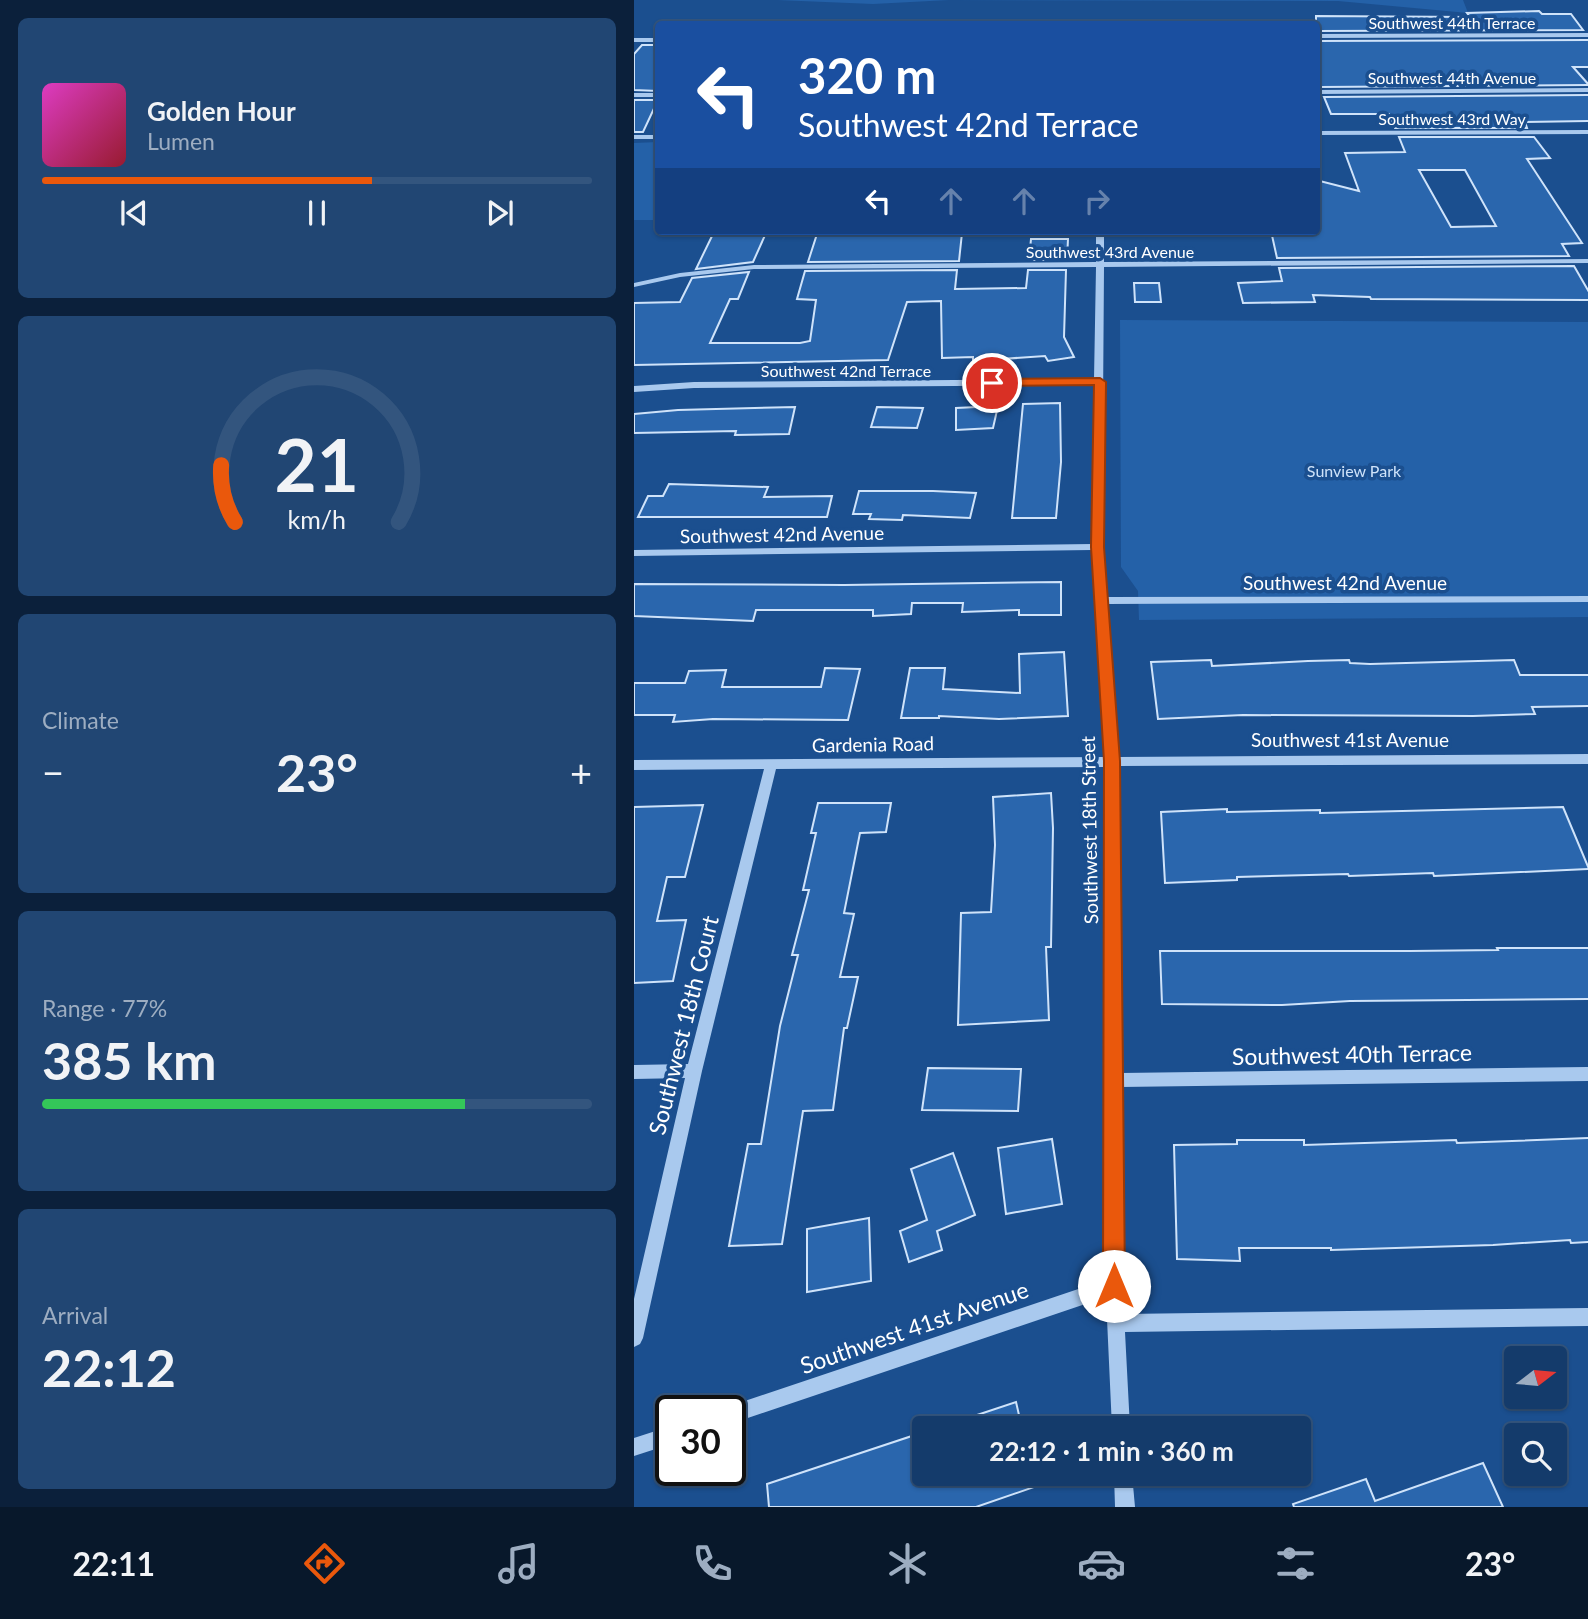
<!DOCTYPE html>
<meta charset="utf-8">
<style>
:root{--surface:#143b6b;--page:#214673;--text:#f1f3f6;--muted:#9dadc1;--line:#33557e;--accent:#ea580c}
body{margin:0;font-family:Lato,sans-serif;background:var(--page);color:var(--text);height:100vh;display:flex;flex-direction:column;font-size:26px;white-space:nowrap}
*{box-sizing:border-box;margin:0}
p{font-size:23px;color:var(--muted)}
.icon{flex:none;width:38px;height:38px;fill:none;stroke:currentColor;stroke-width:2;stroke-linecap:round;stroke-linejoin:round}
.map{position:relative;flex:1;overflow:hidden}
.details{display:flex;flex-direction:column;gap:18px;padding:18px;background:#0b203b;width:634px}
.details>*{flex:none}
.top-card{position:absolute;left:21px;top:21px;width:665px;height:214px;border-radius:7px;box-shadow:0 2px 5px #0004,0 0 0 2px var(--line);background:#1a4fa0;color:#fff;overflow:hidden}
.needle{width:46px;rotate:74deg}
.buttons{position:absolute;left:870px;top:1346px;display:grid;gap:14px}
.buttons a{display:grid;place-items:center;width:63px;height:63px;border-radius:7px;background:var(--surface);box-shadow:0 2px 5px #0004,0 0 0 2px var(--line);font-size:35px}
.speed{position:absolute;left:21px;top:1395px;display:flex;gap:14px;font-size:35px;font-weight:700;text-align:center}
.speed>*{display:grid;place-content:center;width:91px;height:91px;border-radius:50%;background:var(--surface);box-shadow:0 2px 5px #0004,0 0 0 2px var(--line);line-height:1}
.speed .limit{border:4px solid #111;border-radius:10px;background:#fff;color:#111}
.pin{position:absolute;display:grid;place-items:center;width:60px;height:60px;color:#fff;margin:-30px;border:4px solid #fff;border-radius:50%;box-shadow:0 2px 7px #0007}
.me{position:absolute;width:77px;margin:-38px;rotate:0deg;stroke-linejoin:round;filter:drop-shadow(0 0 5px #0008)}
.turn{display:flex;align-items:center;gap:24px;height:147px;padding:0 28px;font-size:32px}
.turn .icon{width:91px;height:91px;stroke-width:2.5}
.turn b{display:block;font-size:49px;line-height:60px}
.lanes{display:flex;align-items:center;height:66px;padding:0 28px;background:#0003;justify-content:center;gap:35px;direction:ltr}
.lanes .off{opacity:.35}
.big{font-size:52px;font-weight:700;line-height:1.1}
.details .tile{flex:1;display:flex;flex-direction:column;justify-content:center;gap:10px;min-width:0;padding:0 24px;border-radius:10px;background:var(--page)}
.details .dial{align-items:center;gap:0}
.dial svg{height:182px;overflow:visible;fill:none;stroke:var(--line);stroke-width:7;stroke-linecap:round;text-anchor:middle}
.dial text{fill:var(--text);stroke:none}
.song{display:flex;align-items:center;gap:21px}
.cover{width:84px;height:84px;border-radius:10px;background:linear-gradient(135deg,hsl(310 70% 55%),hsl(350 70% 35%))}
.played{height:7px;border-radius:4px;background:linear-gradient(90deg,var(--accent) 60%,var(--line) 60%)}
.keys{display:flex;justify-content:space-around;direction:ltr}
.heat{display:flex;justify-content:space-between;align-items:center;font-size:38px;direction:ltr}
.charge{height:10px;border-radius:5px;background:linear-gradient(90deg,#34c759 77%,var(--line) 0)}
.trip{position:absolute;left:278px;top:1416px;width:399px;height:70px;border-radius:7px;background:var(--surface);box-shadow:0 2px 5px #0004,0 0 0 2px var(--line);font-weight:700;line-height:70px;text-align:center}
.dock{display:flex;height:112px;justify-content:space-around;align-items:center;background:#08182b;color:var(--muted)}
.dock .icon{width:49px;height:49px}
.dock .selected{color:var(--accent)}
.dock b{font-size:32px;color:var(--text)}
main{display:flex;flex:1;min-height:0}
.map>svg:first-child{display:block}
.green{fill:#2461a8}
.building{fill:#2a66ad;stroke:#cfe3fa;stroke-width:2;fill-rule:evenodd}
.lines{fill:none;stroke-linecap:round;stroke-linejoin:round}
.minor{fill:#a9c9ee;fill-rule:evenodd}
.route{fill:#ea580c;stroke:#983908;stroke-width:2}
.labels{text-anchor:middle;dominant-baseline:central;stroke-width:7;stroke-linejoin:round;paint-order:stroke}
.far-street-label{font-size:16px;fill:#fff;stroke:#1b4f8f}
.far-park-label{font-size:16px;fill:#cfe3fa;stroke:#1b4f8f}
.street-label{font-size:19px;fill:#fff;stroke:#1b4f8f}
.near-street-label{font-size:23px;fill:#fff;stroke:#1b4f8f}
</style>
<main>
<section class="details">
<div class="tile">
<div class="song"><i class="cover"></i><div><b>Golden Hour</b><p>Lumen</p></div></div>
<div class="played"></div>
<div class="keys"><svg class="icon" aria-label="previous" viewBox="0 0 24 24"><path d="M18 5L8 12l10 7zM5 5v14"/></svg><svg class="icon" aria-label="pause" viewBox="0 0 24 24"><path d="M8 5v14M16 5v14"/></svg><svg class="icon" aria-label="next" viewBox="0 0 24 24"><path d="M6 5l10 7-10 7zM19 5v14"/></svg></div>
</div>
<div class="tile dial"><svg viewBox="0 0 100 80">
<path d="M14 69A42 42 0 1 1 86 69"/>
<path d="M14 69A42 42 0 0 1 8 44" stroke="#ea580c"/>
<text x="50" y="56" font-size="32" font-weight="700">21</text>
<text x="50" y="72" font-size="11">km/h</text>
</svg></div>
<div class="tile"><p>Climate</p>
<div class="heat"><a>−</a><b class="big">23°</b><a>+</a></div>
</div>
<div class="tile"><p>Range · 77%</p><b class="big">385 km</b><div class="charge"></div></div>
<div class="tile"><p>Arrival</p><b class="big">22:12</b></div>
</section>
<div class="map">
<svg width="955" height="1507" viewBox="0 0 955 1507">
<rect width="100%" height="100%" fill="#1b4f8f"/>
<g class="green">
<path d="M143,0H829L834,13L704,1L315,0L239,4Z"/>
<path d="M24,142V220H0V143Z"/>
<path d="M486,320L954,322V617L505,620L504,591L487,567Z"/>
</g>
<g class="building">
<path d="M905,11L908,14H937L949,30L682,31V16L836,17L833,13Z"/>
<path d="M955,40V67H939L955,85L686,87L682,80V41Z"/>
<path d="M24,45V91L0,90V54L8,45Z"/>
<path d="M955,95V121L891,122L893,128H761L755,114H697L690,97Z"/>
<path d="M24,100L9,132H0V100Z"/>
<path d="M765,137H900L916,158L893,159L948,243L928,244L935,256L643,258L637,231H682V180L725,191L711,153L771,152ZM785,170H831L862,226L817,227Z"/>
<path d="M281,231L328,233L325,261L174,262L183,234H279Z"/>
<path d="M132,233L119,262L62,269L79,234Z"/>
<path d="M397,239H434L433,260H395Z"/>
<path d="M940,266L955,292V300L737,299L736,297L679,295L681,302L609,303L604,283L648,281L645,268Z"/>
<path d="M323,270L321,289L392,288L394,270H432L430,337L440,357L414,361L411,356L339,361V357L308,358L307,301L273,302L254,360L0,365V303L46,302L58,278L115,272L104,299H96L76,343H166L176,341L182,300L163,299L171,271Z"/>
<path d="M500,283H525L527,302H501Z"/>
<path d="M426,403L427,462L422,518H378L389,404Z"/>
<path d="M364,406L359,428L322,430V408Z"/>
<path d="M161,407L155,434L101,435L102,431L0,433V414L44,410Z"/>
<path d="M243,407L289,408L283,428L237,427Z"/>
<path d="M35,484L134,487L130,497L198,496L193,517H4L14,496H29Z"/>
<path d="M225,491H299L342,493L336,518L269,515L268,520L235,519L237,514H219Z"/>
<path d="M427,582V615H385V610L328,612L329,603H278L277,614L239,616V610H122L119,621L0,616V584L210,585Z"/>
<path d="M430,652L434,716L365,719L305,716V718H267L276,668H311L309,689L386,693L385,654Z"/>
<path d="M577,660L578,666L674,661L715,660L716,663L736,664L880,660L886,675H955V706L898,707L901,714L839,716L609,715L524,719L517,662Z"/>
<path d="M191,668L226,669L214,720L79,719L39,722L41,715H0V683H51L55,671L92,670L88,687H187Z"/>
<path d="M417,793L419,828L417,947H412L415,1020L324,1025L327,913L357,912L361,845L359,797Z"/>
<path d="M184,803H257L252,832L226,833L210,913L220,914L206,977H224L213,1028H210L199,1110L169,1111L148,1244L95,1246L114,1144H127L146,1026L164,955H158L175,890H169L182,833H177Z"/>
<path d="M69,805L51,877H33L23,921L52,920L39,981L0,983V807Z"/>
<path d="M929,807L955,869L800,876L799,873L715,876L714,874L603,877V880L531,883L527,812L593,809V812L686,810V813Z"/>
<path d="M863,948H955V999L716,1001L648,1005L528,1004L526,951H776L864,950Z"/>
<path d="M294,1068L387,1069L384,1111L288,1110Z"/>
<path d="M955,1138V1242L937,1243L936,1240L859,1245L697,1250V1248H605L606,1261L543,1259L540,1145L603,1144V1140H670V1145L822,1140L823,1143Z"/>
<path d="M418,1139L428,1204L372,1214L364,1148Z"/>
<path d="M319,1153L341,1215L303,1231L308,1250L275,1262L266,1231L293,1220L277,1169Z"/>
<path d="M235,1218L237,1281L173,1292V1229Z"/>
<path d="M382,1402L388,1428H317L316,1424Z"/>
<path d="M290,1432V1474H428L429,1477L342,1507H135L133,1484Z"/>
<path d="M849,1463L869,1507H660L659,1504L732,1479L741,1501Z"/>
</g>
<g class="lines">
<g class="minor">
<path d="M955,33V37L682,38V34Z"/>
<rect x="0" y="38" width="24" height="4"/>
<path d="M955,88V92L682,94V90Z"/>
<rect x="0" y="93" width="24" height="4"/>
<path d="M955,130V134L682,135V131Z"/>
<rect x="0" y="135" width="24" height="4"/>
<path d="M462,231H470V262L955,259V263L470,267L468,547L472,597L955,596V602L472,604L484,757L955,754V764L484,766L487,1073L955,1067V1081L487,1087L490,1314L955,1308V1326L491,1332L496,1428H478L472,1297L96,1424V1410H89L96,1406L471,1280L472,767L142,769L68,1071L9,1338L6,1344L0,1347V1299L51,1078L0,1079V1065L54,1064L130,769L0,770V760L472,757L458,550L0,556V550L458,544L460,385L60,388L0,392V386L60,382L460,379L462,267L120,269L46,277L0,287V283L46,273L120,265L462,262Z"/>
<path d="M37,1426V1444L0,1456V1438Z"/>
<path d="M480,1474H498L501,1507H481Z"/>
</g>
</g>
<path class="route" d="M466,378L472,382L470,547L486,761L491,1286L488,1294L480,1297L472,1294L469,1286L470,761L457,547L460,385L358,386L352,383L358,379Z"/>
<g class="labels">
<g class="far-street-label">
<text x="818" y="22">Southwest 44th Terrace</text>
<text x="818" y="77">Southwest 44th Avenue</text>
<text x="818" y="118">Southwest 43rd Way</text>
<text x="476" y="251">Southwest 43rd Avenue</text>
<text x="212" y="370">Southwest 42nd Terrace</text>
</g>
<g class="far-park-label">
<text x="720" y="470">Sunview Park</text>
</g>
<g class="street-label">
<text transform="translate(148 534) rotate(-1)">Southwest 42nd Avenue</text>
<text x="711" y="582">Southwest 42nd Avenue</text>
<text x="716" y="739">Southwest 41st Avenue</text>
<text transform="translate(239 744) rotate(-1)">Gardenia Road</text>
<text transform="translate(455 830) rotate(-91)">Southwest 18th Street</text>
</g>
<g class="near-street-label">
<text transform="translate(49 1025) rotate(-76)">Southwest 18th Court</text>
<text transform="translate(718 1054) rotate(-1)">Southwest 40th Terrace</text>
<text transform="translate(280 1327) rotate(-19)">Southwest 41st Avenue</text>
</g>
</g>
</svg>
<div class="buttons">
<a><svg class="needle" viewBox="-14 -14 28 28"><path d="M0-13l5 13h-10z" fill="#e53935"/><path d="M0 13l5-13h-10z" fill="#9dadc1"/></svg></a>
<a><svg class="icon" aria-label="search" viewBox="0 0 24 24"><circle cx="10" cy="10" r="6"/><path d="M15 15l6 6"/></svg></a>
</div>
<div class="speed"><div class="limit">30</div></div>
<div class="pin" style="left:358px;top:383px;background:#d93025"><svg class="icon" aria-label="arrive" viewBox="0 0 24 24"><path d="M6 21V4h12l-3 4 3 4H6"/></svg></div>
<svg class="me" style="left:480px;top:1286px" viewBox="-20 -20 40 40"><circle r="19" fill="#fff"/><path d="M0-13L10 11 0 6-10 11z" fill="#ea580c"/></svg>
<div class="trip">22:12 · 1 min · 360 m</div>
<div class="top-card">
<div class="turn"><svg class="icon" aria-label="left" viewBox="0 0 24 24"><path d="M17 20v-9H6M10 6l-5 5 5 5"/></svg><div><b>320 m</b>Southwest 42nd Terrace</div></div>
<div class="lanes"><svg class="icon" aria-label="left" viewBox="0 0 24 24"><path d="M17 20v-9H6M10 6l-5 5 5 5"/></svg><svg class="icon off" aria-label="ahead" viewBox="0 0 24 24"><path d="M12 20V5M6 11l6-6 6 6"/></svg><svg class="icon off" aria-label="ahead" viewBox="0 0 24 24"><path d="M12 20V5M6 11l6-6 6 6"/></svg><svg class="icon off" aria-label="right" viewBox="0 0 24 24"><path d="M7 20v-9h11M14 6l5 5-5 5"/></svg></div>
</div>
</div>
</main>
<nav class="dock">
<b>22:11</b>
<svg class="icon selected" aria-label="directions" viewBox="0 0 24 24"><path d="M12 3l9 9-9 9-9-9zM9 14v-3h6M13 9l2 2-2 2"/></svg>
<svg class="icon" aria-label="music" viewBox="0 0 24 24"><path d="M9 18V5l10-2v13"/><circle cx="6" cy="18" r="3"/><circle cx="16" cy="16" r="3"/></svg>
<svg class="icon" aria-label="phone" viewBox="0 0 24 24"><path d="M5 4h4l2 5-3 2q2 4 5 5l2-3 5 2v4C11 20 4 13 5 4z"/></svg>
<svg class="icon" aria-label="climate" viewBox="0 0 24 24"><path d="M12 3v18M4 7l16 10M4 17L20 7"/></svg>
<svg class="icon" aria-label="car" viewBox="0 0 24 24"><path d="M5 17H2v-5l4-1 3-4h7l3 4 3 1v5h-3M9 17h6M6 11h13"/><circle cx="7" cy="17" r="2"/><circle cx="17" cy="17" r="2"/></svg>
<svg class="icon" aria-label="filters" viewBox="0 0 24 24"><path d="M4 7h16M4 17h16"/><circle cx="9" cy="7" r="2"/><circle cx="15" cy="17" r="2"/></svg>
<b>23°</b>
</nav>
